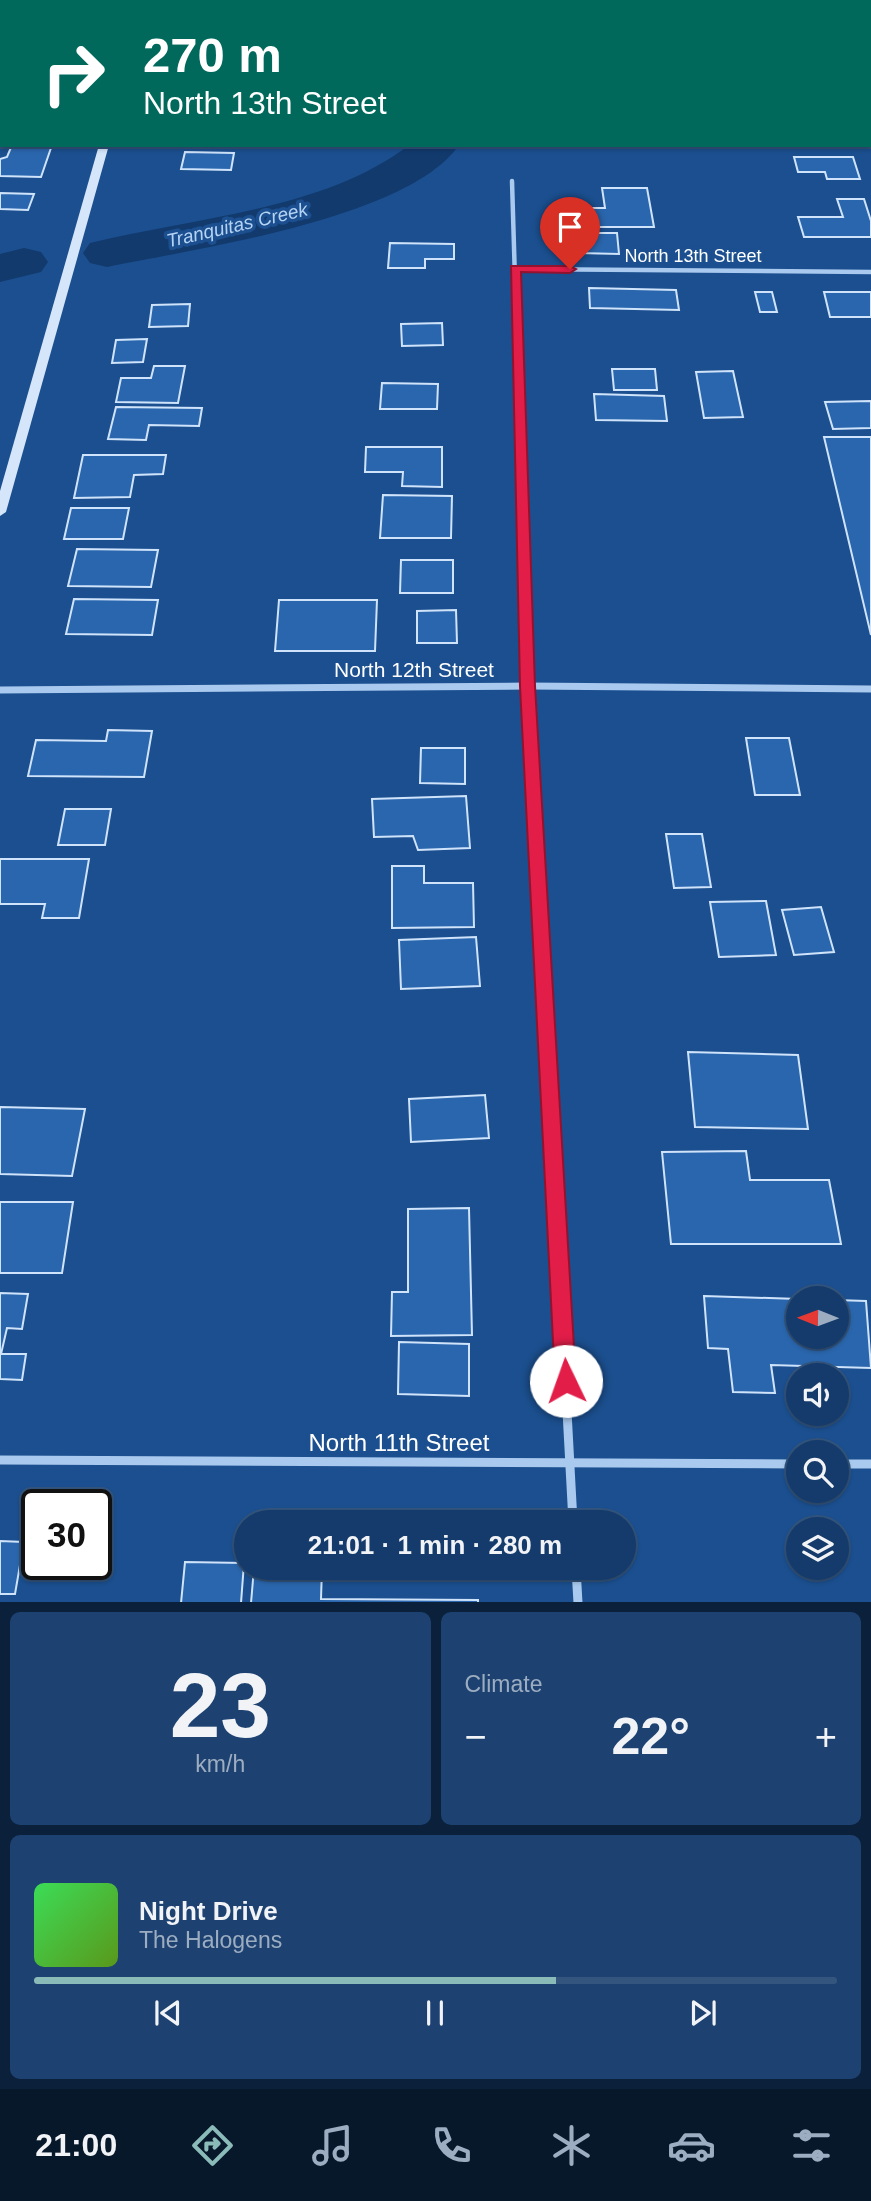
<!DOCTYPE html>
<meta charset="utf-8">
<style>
:root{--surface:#143b6b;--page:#1d4271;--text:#f1f3f6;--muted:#9dadc1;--line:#33557e;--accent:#8bbbb9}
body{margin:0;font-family:Arial,sans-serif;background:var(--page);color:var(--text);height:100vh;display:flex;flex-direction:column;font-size:26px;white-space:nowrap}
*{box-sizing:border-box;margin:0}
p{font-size:23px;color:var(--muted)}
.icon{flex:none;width:38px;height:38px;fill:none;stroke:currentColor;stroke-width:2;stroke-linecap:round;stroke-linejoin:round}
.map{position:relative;height:1602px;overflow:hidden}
.drawer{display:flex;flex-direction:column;gap:10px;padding:10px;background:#0b203b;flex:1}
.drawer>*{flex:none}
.top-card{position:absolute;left:0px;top:0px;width:872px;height:147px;box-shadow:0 2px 5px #0004,0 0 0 2px var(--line);background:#00695c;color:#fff;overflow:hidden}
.needle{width:46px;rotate:271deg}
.controls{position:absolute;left:786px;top:1286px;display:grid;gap:14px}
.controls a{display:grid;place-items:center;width:63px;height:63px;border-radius:50%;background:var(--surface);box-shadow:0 2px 5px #0004,0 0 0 2px var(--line);font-size:35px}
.speed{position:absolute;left:21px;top:1489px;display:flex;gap:14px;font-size:35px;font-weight:700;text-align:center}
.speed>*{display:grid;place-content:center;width:91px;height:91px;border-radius:50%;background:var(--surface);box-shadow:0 2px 5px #0004,0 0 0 2px var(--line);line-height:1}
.speed .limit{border:4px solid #111;border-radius:10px;background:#fff;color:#111}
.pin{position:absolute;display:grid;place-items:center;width:60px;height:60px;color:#fff;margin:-72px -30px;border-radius:50% 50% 50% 0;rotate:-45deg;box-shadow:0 0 7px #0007}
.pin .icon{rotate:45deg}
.me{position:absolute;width:77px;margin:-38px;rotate:357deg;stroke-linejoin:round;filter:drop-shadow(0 0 5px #0008)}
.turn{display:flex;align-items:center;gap:24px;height:147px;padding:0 28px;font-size:32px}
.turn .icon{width:91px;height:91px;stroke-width:2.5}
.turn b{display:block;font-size:49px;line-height:60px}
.big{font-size:52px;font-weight:600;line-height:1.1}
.drawer .widget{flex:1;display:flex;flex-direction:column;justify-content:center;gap:10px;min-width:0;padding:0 24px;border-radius:10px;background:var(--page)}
.drawer .dial{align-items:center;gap:0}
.dial b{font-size:91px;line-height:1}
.song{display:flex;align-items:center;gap:21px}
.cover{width:84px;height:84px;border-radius:10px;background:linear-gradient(135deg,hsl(130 70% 55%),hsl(90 70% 35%))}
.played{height:7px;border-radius:4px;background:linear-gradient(90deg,var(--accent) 65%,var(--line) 65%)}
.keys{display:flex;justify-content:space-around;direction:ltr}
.heat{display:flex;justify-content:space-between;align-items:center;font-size:38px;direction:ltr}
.drawer .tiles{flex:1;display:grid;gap:10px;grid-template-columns:1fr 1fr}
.widget:last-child{grid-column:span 2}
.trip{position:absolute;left:234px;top:1510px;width:402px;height:70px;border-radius:35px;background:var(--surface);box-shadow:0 2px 5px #0004,0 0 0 2px var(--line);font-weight:600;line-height:70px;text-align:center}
.tab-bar{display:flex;height:112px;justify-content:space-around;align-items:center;background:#08182b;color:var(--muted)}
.tab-bar .icon{width:49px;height:49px}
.tab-bar .active{color:var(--accent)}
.tab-bar b{font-size:32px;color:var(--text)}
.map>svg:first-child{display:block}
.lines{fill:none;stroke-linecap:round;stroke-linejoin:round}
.river{fill:#123a6d;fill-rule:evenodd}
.building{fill:#2a66ad;stroke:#cfe3fa;stroke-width:2}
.street-far3{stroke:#a9c9ee;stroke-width:4.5}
.street-far2{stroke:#a9c9ee;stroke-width:6}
.street-far1{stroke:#a9c9ee;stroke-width:7}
.street{stroke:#a9c9ee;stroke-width:9}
.secondary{fill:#d6e6fa;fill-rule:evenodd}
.primary{fill:#f0f6ff;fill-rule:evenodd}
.route{fill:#e11d48;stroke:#92132f;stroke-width:2}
.labels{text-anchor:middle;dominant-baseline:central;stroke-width:7;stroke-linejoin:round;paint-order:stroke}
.far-street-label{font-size:18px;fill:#fff;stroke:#1b4f8f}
.far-water-label{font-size:19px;font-style:italic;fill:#b5d3f5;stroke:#1b4f8f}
.street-label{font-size:21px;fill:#fff;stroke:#1b4f8f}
.near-street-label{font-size:24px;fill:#fff;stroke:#1b4f8f}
</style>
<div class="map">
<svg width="871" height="1603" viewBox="0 0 871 1603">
<rect width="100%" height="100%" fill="#1b4f8f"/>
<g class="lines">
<g class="river">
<rect x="511" y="0" width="38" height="2"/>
<path d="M409,145H459C408,219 194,249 107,267L90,263L83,253L90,243C192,218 325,210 409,145Z"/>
<path d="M24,248L41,252L48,262L41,272L0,282V254Z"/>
</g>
</g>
<g class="building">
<path d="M12,145H52L41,177L0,176V159L7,157Z"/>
<path d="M623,145H680L681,148L623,147Z"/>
<path d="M185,152L234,153L231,170L181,169Z"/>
<path d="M794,157H853L860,179H827L825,172H798Z"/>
<path d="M602,188H647L654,227H591L589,208H605Z"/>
<path d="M0,193L34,194L28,210L0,209Z"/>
<path d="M837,199H864L871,221V237H804L798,217H843Z"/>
<path d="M577,233H617L619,254L579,253Z"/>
<path d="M390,243L454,244V259H425V268H388Z"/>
<path d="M589,288L676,290L679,310L590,308Z"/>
<path d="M755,292H772L777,312H760Z"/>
<path d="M824,292H871V317H830Z"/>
<path d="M190,304L188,326L149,327L152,305Z"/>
<path d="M442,323L443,345L402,346L401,324Z"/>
<path d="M147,339L143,362L112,363L116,340Z"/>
<path d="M154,366H185L178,403L116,402L121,378H151Z"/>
<path d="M612,369H655L657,390H614Z"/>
<path d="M733,371L743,417L704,418L696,372Z"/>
<path d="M382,383L438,384L437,409H380Z"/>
<path d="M594,394L664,396L667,421L596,420Z"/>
<path d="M871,401V428L833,429L825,402Z"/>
<path d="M116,407L202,408L199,426L149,425L146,440L108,439Z"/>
<path d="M824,437H871V635Z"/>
<path d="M366,447H442V487L402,486L403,472H365Z"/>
<path d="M83,455H166L163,474L134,475L130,497L74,498Z"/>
<path d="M383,495L452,496L451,538H380Z"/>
<path d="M71,508H129L123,539H64Z"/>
<path d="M77,549L158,550L151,587L68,586Z"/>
<path d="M401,560H453V593H400Z"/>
<path d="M74,599L158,600L152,635L66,634Z"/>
<path d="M279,600H377L375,651H275Z"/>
<path d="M456,610L457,643H417V611Z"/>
<path d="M108,730L152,731L144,777L28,776L36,740L106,741Z"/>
<path d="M746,738H789L800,795H755Z"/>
<path d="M421,748H465V784L420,783Z"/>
<path d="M466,796L470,848L418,850L413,836L374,837L372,799Z"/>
<path d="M65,809H111L105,845H58Z"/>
<path d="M666,834H702L711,887L674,888Z"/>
<path d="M0,859H89L79,918H42L45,904H0Z"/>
<path d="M392,866H424V883H473L474,927L392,928Z"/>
<path d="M766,901L776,955L719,957L710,902Z"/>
<path d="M821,907L834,952L794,955L782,910Z"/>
<path d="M476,937L480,986L401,989L399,940Z"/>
<path d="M688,1052L798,1055L808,1129L695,1127Z"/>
<path d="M485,1095L489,1138L411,1142L409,1099Z"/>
<path d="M0,1107L85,1109L72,1176L0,1174Z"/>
<path d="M746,1151L750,1180H829L841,1244H671L662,1152Z"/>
<path d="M0,1202H73L62,1273H0Z"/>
<path d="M469,1208L472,1335L391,1336L392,1292H408V1209Z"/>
<path d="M0,1293L28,1294L22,1329L7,1328L1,1354H26L22,1380L0,1379Z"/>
<path d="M704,1296L798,1299V1337H836V1300L866,1301L871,1368L771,1365L775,1393L733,1392L728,1349L708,1348Z"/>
<path d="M399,1342L469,1344V1396L398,1394Z"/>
<path d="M0,1541L24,1542L15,1594H0Z"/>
<path d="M185,1562L244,1563L241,1603H181Z"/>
<path d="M254,1568H322L321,1599L478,1600V1603H251Z"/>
</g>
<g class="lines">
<g class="street-far3">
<path d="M870,29L871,32"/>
<path d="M512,181L515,280"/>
<path d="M515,269L871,272"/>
</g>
<path class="street-far2" d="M515,278L526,628"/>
<g class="street-far1">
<path d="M526,626L548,1062"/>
<path d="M0,690L528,686L871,689"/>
</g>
<g class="street">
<path d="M548,1060L573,1522"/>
<path d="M0,1460L798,1464"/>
<path d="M836,1464H871"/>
<path d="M576,1568L578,1603"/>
</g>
<g class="secondary">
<path d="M140,0H148L139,2Z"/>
<path d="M99,145H109L6,512L0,516V491Z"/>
</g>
<path class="primary" d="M815,0H871V4L870,2Z"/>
</g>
<path class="route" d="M511,266H570L576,269L570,273L521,272L535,686L576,1381L573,1388L566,1391L558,1388L555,1381L520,686Z"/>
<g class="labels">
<g class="far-street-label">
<text x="693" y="256">North 13th Street</text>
</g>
<g class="far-water-label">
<text transform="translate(237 225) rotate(-13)">Tranquitas Creek</text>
</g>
<g class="street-label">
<text x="414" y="669">North 12th Street</text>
</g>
<g class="near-street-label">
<text x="399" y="1442">North 11th Street</text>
</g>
</g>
</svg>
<div class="controls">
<a><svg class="needle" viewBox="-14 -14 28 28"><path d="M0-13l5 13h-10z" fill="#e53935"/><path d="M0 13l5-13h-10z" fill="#9dadc1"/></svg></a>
<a><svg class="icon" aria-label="sound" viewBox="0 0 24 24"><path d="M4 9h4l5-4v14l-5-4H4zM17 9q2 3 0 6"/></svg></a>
<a><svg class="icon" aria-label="search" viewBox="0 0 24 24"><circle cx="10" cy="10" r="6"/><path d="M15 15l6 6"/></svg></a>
<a><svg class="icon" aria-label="layers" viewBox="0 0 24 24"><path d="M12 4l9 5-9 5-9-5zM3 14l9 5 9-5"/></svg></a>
</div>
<div class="speed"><div class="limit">30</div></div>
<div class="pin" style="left:570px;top:269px;background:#d93025"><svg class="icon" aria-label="arrive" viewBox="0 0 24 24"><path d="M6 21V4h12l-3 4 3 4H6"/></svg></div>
<svg class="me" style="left:566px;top:1381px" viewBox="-20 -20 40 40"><circle r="19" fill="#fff"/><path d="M0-13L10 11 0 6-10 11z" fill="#e11d48"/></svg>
<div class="trip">21:01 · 1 min · 280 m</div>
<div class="top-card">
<div class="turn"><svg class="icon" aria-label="right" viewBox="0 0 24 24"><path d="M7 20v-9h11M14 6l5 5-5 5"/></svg><div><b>270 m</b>North 13th Street</div></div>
</div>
</div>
<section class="drawer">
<div class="tiles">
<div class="widget dial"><b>23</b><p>km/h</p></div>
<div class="widget"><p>Climate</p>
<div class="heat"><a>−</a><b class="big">22°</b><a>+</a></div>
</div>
<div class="widget">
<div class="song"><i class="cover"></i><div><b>Night Drive</b><p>The Halogens</p></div></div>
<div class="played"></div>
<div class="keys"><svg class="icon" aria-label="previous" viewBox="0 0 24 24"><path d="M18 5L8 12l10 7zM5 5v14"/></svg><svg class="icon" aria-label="pause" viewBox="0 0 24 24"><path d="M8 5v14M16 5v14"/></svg><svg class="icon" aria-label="next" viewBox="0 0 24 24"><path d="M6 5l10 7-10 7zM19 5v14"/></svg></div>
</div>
</div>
</section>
<nav class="tab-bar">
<b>21:00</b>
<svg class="icon active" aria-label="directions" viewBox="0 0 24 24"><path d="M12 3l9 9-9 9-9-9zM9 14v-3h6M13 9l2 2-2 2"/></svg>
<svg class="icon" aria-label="music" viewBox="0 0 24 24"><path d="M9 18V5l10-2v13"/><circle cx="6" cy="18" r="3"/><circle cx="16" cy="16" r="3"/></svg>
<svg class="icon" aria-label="phone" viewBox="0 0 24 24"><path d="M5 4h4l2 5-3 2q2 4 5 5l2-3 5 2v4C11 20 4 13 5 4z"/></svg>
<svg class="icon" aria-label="climate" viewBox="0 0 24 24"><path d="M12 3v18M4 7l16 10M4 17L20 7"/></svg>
<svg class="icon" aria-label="car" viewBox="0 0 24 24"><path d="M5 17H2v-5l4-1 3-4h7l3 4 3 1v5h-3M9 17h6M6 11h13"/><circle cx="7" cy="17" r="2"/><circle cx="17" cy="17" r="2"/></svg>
<svg class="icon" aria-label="filters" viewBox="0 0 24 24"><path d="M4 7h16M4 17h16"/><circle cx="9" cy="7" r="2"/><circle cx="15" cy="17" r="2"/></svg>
</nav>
